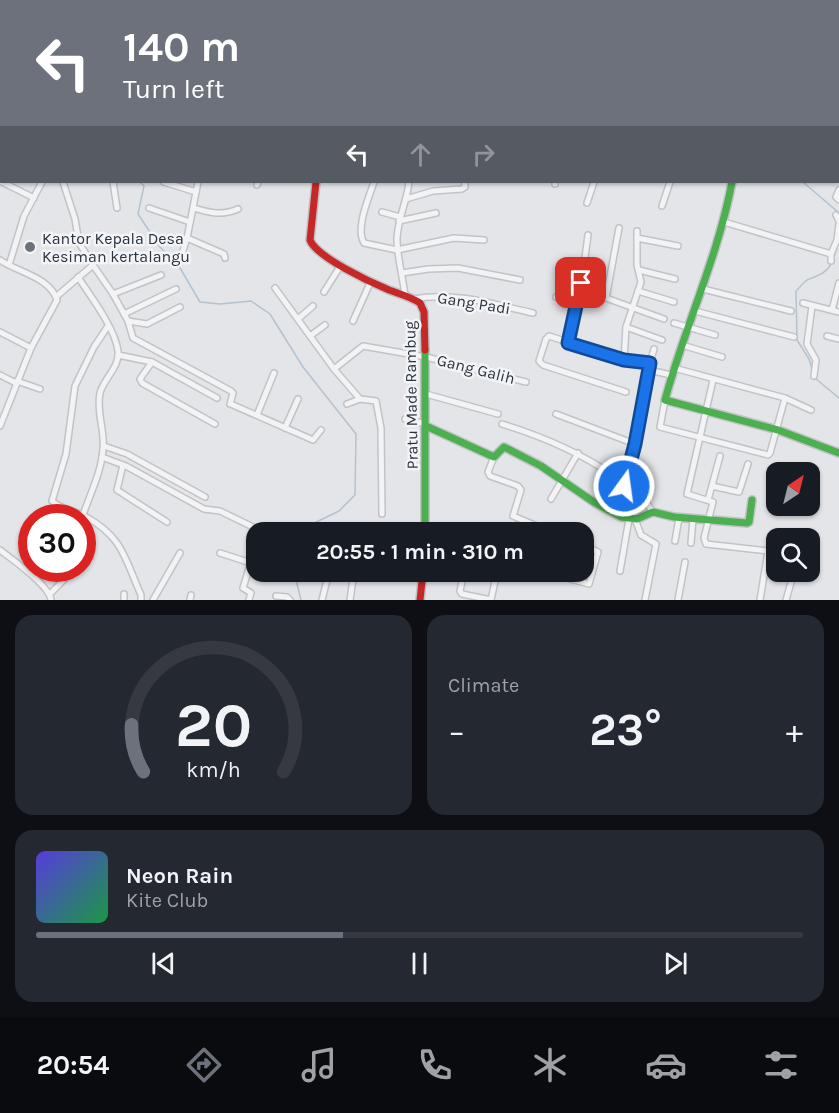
<!DOCTYPE html>
<meta charset="utf-8">
<style>
:root{--surface:#171b24;--page:#242831;--text:#f1f3f6;--muted:#9ea1a6;--line:#363941;--accent:#6c717b}
body{margin:0;font-family:Karla,sans-serif;background:var(--page);color:var(--text);height:100vh;display:flex;flex-direction:column;font-size:22px;white-space:nowrap}
*{box-sizing:border-box;margin:0}
p{font-size:20px;color:var(--muted)}
.icon{flex:none;width:33px;height:33px;fill:none;stroke:currentColor;stroke-width:2;stroke-linecap:round;stroke-linejoin:round}
.map{position:relative;height:600px;overflow:hidden}
.panel{display:flex;flex-direction:column;gap:15px;padding:15px;background:#0d0f14;flex:1}
.panel>*{flex:none}
.guide{position:absolute;left:0px;top:0px;width:840px;height:183px;box-shadow:0 2px 4px #0004;background:#6c717b;color:#fff;overflow:hidden}
.needle{width:39px;rotate:35deg}
.buttons{position:absolute;left:766px;top:462px;display:grid;gap:12px}
.buttons a{display:grid;place-items:center;width:54px;height:54px;border-radius:12px;background:var(--surface);box-shadow:0 2px 4px #0004;font-size:30px}
.speed{position:absolute;left:18px;top:504px;display:flex;gap:12px;font-size:30px;font-weight:700;text-align:center}
.speed>*{display:grid;place-content:center;width:78px;height:78px;border-radius:50%;background:var(--surface);box-shadow:0 2px 4px #0004;line-height:1}
.speed .limit{border:9px solid #d22;background:#fff;color:#111}
.pin{position:absolute;display:grid;place-items:center;width:51px;height:51px;color:#fff;margin:-26px;border-radius:12px;box-shadow:0 3px 9px #0006}
.me{position:absolute;width:66px;margin:-33px;rotate:14deg;stroke-linejoin:round;filter:drop-shadow(0 0 4px #0008)}
.turn{display:flex;align-items:center;gap:21px;height:126px;padding:0 24px;font-size:27px}
.turn .icon{width:78px;height:78px;stroke-width:2.5}
.turn b{display:block;font-size:42px;line-height:51px}
.lanes{display:flex;align-items:center;height:57px;padding:0 24px;background:#0003;justify-content:center;gap:30px;direction:ltr}
.lanes .off{opacity:.35}
.big{font-size:45px;font-weight:700;line-height:1.1}
.panel .card{flex:1;display:flex;flex-direction:column;justify-content:center;gap:9px;min-width:0;padding:0 21px;border-radius:18px;background:var(--page)}
.panel .dial{align-items:center;gap:0}
.dial svg{height:156px;overflow:visible;fill:none;stroke:var(--line);stroke-width:7;stroke-linecap:round;text-anchor:middle}
.dial text{fill:var(--text);stroke:none}
.song{display:flex;align-items:center;gap:18px}
.cover{width:72px;height:72px;border-radius:9px;background:linear-gradient(135deg,hsl(250 70% 55%),hsl(140 70% 35%))}
.played{height:6px;border-radius:3px;background:linear-gradient(90deg,var(--accent) 40%,var(--line) 40%)}
.keys{display:flex;justify-content:space-around;direction:ltr}
.heat{display:flex;justify-content:space-between;align-items:center;font-size:33px;direction:ltr}
.panel .tiles{flex:1;display:grid;gap:15px;grid-template-columns:1fr 1fr}
.card:last-child{grid-column:span 2}
.trip{position:absolute;left:246px;top:522px;width:348px;height:60px;border-radius:18px;background:var(--surface);box-shadow:0 2px 4px #0004;font-weight:700;line-height:60px;text-align:center}
.dock{display:flex;height:96px;justify-content:space-around;align-items:center;background:#090b0e;color:var(--muted)}
.dock .icon{width:42px;height:42px}
.dock .current{color:var(--accent)}
.dock b{font-size:27px;color:var(--text)}
.map>svg:first-child{display:block}
.lines{fill:none;stroke-linecap:round;stroke-linejoin:round}
.stream{stroke:#b5c2d0;stroke-width:1.5}
.street-casing{stroke:#c2c3c6;stroke-width:8}
.fast-casing{stroke:#c2c3c6;stroke-width:10}
.jam-casing{stroke:#c2c3c6;stroke-width:10}
.street{stroke:#f3f3f5;stroke-width:5}
.fast{stroke:#4caf50;stroke-width:7}
.jam{stroke:#c62828;stroke-width:7}
.route-casing{stroke:#114b97;stroke-width:15}
.route{stroke:#1a73e8;stroke-width:10}
.poi-dot{fill:#6c717b;stroke:#f2f4f7;stroke-width:2}
.labels{text-anchor:middle;dominant-baseline:central;stroke-width:5;stroke-linejoin:round;paint-order:stroke}
.poi-label{font-size:16px;fill:#2c3340;stroke:#f2f4f7;text-anchor:start}
.street-label{font-size:16px;fill:#2c3340;stroke:#f2f4f7}
</style>
<div class="map">
<svg width="839" height="600" viewBox="0 0 839 600">
<rect width="100%" height="100%" fill="#e3e5e8"/>
<g class="lines">
<g class="stream">
<path d="M125,2V0"/>
<path d="M838,41H839"/>
<path d="M140,182L144,186L138,214L160,247L180,268L200,302L220,304L251,301L270,314L303,367L356,434L355,495L339,511L302,529L301,532"/>
<path d="M803,182L839,213"/>
<path d="M833,260L837,247"/>
<path d="M813,372L809,359L797,340L796,291C800,287 803,283 807,280C816,276 826,274 831,264"/>
<path d="M816,379L839,398"/>
<path d="M294,572L301,600"/>
</g>
<defs>
<g id="street">
<path d="M95,0L99,2"/>
<path d="M485,0H486"/>
<path d="M647,0L651,2"/>
<path d="M773,0V2"/>
<path d="M145,1L146,2"/>
<path d="M62,2V0"/>
<path d="M201,2L202,0"/>
<path d="M499,2L500,0"/>
<path d="M526,2L527,0"/>
<path d="M560,2L561,0"/>
<path d="M599,2V0"/>
<path d="M665,2L666,0"/>
<path d="M838,37L839,36"/>
<path d="M838,91H839"/>
<path d="M838,109L839,107"/>
<path d="M2,182L34,198"/>
<path d="M63,182L75,219L79,243L93,265"/>
<path d="M113,182L117,208"/>
<path d="M164,182L196,192"/>
<path d="M374,182C369,197 355,229 364,243L397,250L454,238L484,240"/>
<path d="M555,182V184"/>
<path d="M257,185L258,182"/>
<path d="M839,190L836,197L839,200"/>
<path d="M406,199L433,191L462,189L465,187V182"/>
<path d="M587,203L594,182"/>
<path d="M662,206L670,182"/>
<path d="M149,208L190,222"/>
<path d="M194,208C211,213 221,216 238,209"/>
<path d="M382,212L400,217"/>
<path d="M836,215L839,221"/>
<path d="M399,221L436,213"/>
<path d="M724,222L831,254V261"/>
<path d="M619,228L606,298L664,319"/>
<path d="M637,231V265L641,282L626,327L624,360L650,363L624,490L626,493L645,501L653,512"/>
<path d="M187,238L224,254L225,258"/>
<path d="M637,238L678,246"/>
<path d="M831,254L837,240L839,224"/>
<path d="M181,257L187,238L198,182"/>
<path d="M0,260C17,272 50,277 57,300L31,348L0,426"/>
<path d="M9,265L24,216L42,182"/>
<path d="M639,270L675,279"/>
<path d="M402,273L428,269L458,268L520,280"/>
<path d="M78,277C91,297 115,328 118,351C120,367 104,378 100,393C96,412 105,430 103,448C102,471 90,494 83,515"/>
<path d="M275,288L334,369L360,399L376,401L381,428L382,514"/>
<path d="M703,289L791,311"/>
<path d="M638,291L674,302"/>
<path d="M324,292L341,265"/>
<path d="M113,294L161,275"/>
<path d="M57,296L93,265L113,294L128,321L147,324L180,307"/>
<path d="M405,296C403,277 397,258 397,238C398,218 407,201 409,182"/>
<path d="M556,297L577,302"/>
<path d="M414,299C453,291 496,305 533,313"/>
<path d="M803,303L839,312"/>
<path d="M812,306L807,344L816,360L814,376"/>
<path d="M832,310L839,283"/>
<path d="M695,311L794,337"/>
<path d="M124,314L176,289"/>
<path d="M298,319L313,306"/>
<path d="M128,321L133,338L231,391L233,393L230,404L233,405L313,440L321,430"/>
<path d="M353,321L371,281"/>
<path d="M674,323L715,335"/>
<path d="M108,326L94,347L75,386L66,454L52,501C61,509 75,511 86,517C123,537 125,559 141,595V600"/>
<path d="M626,327L662,340"/>
<path d="M0,332L31,348"/>
<path d="M310,336L325,325"/>
<path d="M827,336L839,339"/>
<path d="M568,343L584,265L588,235"/>
<path d="M682,345L722,357"/>
<path d="M118,355L152,362L217,398"/>
<path d="M624,360L549,336L546,339L539,361L543,365L626,392"/>
<path d="M152,362L140,379L142,383L215,424"/>
<path d="M650,363L654,349"/>
<path d="M674,368L785,398L811,410"/>
<path d="M334,369L363,346L426,357L526,382"/>
<path d="M649,370L671,375"/>
<path d="M0,375L16,383"/>
<path d="M713,380L687,494L713,502L704,538L706,544L768,551L760,600"/>
<path d="M17,381L40,389"/>
<path d="M426,394L498,414"/>
<path d="M665,400L660,427L768,455L770,453L785,398"/>
<path d="M347,404L360,399"/>
<path d="M556,414L635,444"/>
<path d="M257,415L274,373"/>
<path d="M405,419L426,424"/>
<path d="M502,424C541,436 577,451 611,474"/>
<path d="M285,428L298,399"/>
<path d="M104,446L127,454L205,497"/>
<path d="M102,457L126,466L204,509L220,511L263,532"/>
<path d="M494,457L488,472L490,476L518,486L521,490L513,516L551,532"/>
<path d="M123,465L117,490L167,522"/>
<path d="M712,486L739,492L748,464"/>
<path d="M551,499L578,453"/>
<path d="M708,500L720,456"/>
<path d="M635,519L641,535L656,544L645,600"/>
<path d="M360,532L361,526"/>
<path d="M675,541L679,518"/>
<path d="M691,543L693,519"/>
<path d="M0,550C13,560 49,585 51,600"/>
<path d="M220,553L251,563"/>
<path d="M620,571L629,519"/>
<path d="M464,572L460,591L462,594L491,600L497,572"/>
<path d="M544,572L589,584L598,552L584,545"/>
<path d="M50,594L75,568"/>
<path d="M276,596L287,597L290,600"/>
<path d="M124,600V594"/>
<path d="M153,600L180,553"/>
<path d="M190,600L191,595"/>
<path d="M249,600L251,593L243,588L254,552"/>
<path d="M322,600L329,572"/>
<path d="M350,600L354,572"/>
<path d="M678,600L685,562"/>
<path d="M786,600L794,572"/>
</g>
<g id="fast">
<path d="M277,0V2"/>
<path d="M732,182C718,257 685,326 665,400L778,430L839,453"/>
<path d="M426,426L494,457L504,447L541,466L595,503L621,517L637,519L653,512L674,517L747,523L749,522L752,500"/>
<path d="M425,532V350"/>
</g>
<g id="jam">
<path d="M316,182L310,240C316,257 372,283 389,290C400,294 411,297 420,303L424,312L425,350"/>
<path d="M420,600L423,572"/>
</g>
</defs>
<use href="#street" class="street-casing"/>
<use href="#fast" class="fast-casing"/>
<use href="#jam" class="jam-casing"/>
<use href="#street" class="street"/>
<use href="#fast" class="fast"/>
<use href="#jam" class="jam"/>
</g>
<g class="lines">
<defs>
<path id="route" d="M581,283L568,343L624,360L650,363L635,444L624,486"/>
</defs>
<use href="#route" class="route-casing"/>
<use href="#route" class="route"/>
</g>
<circle class="poi-dot" cx="30" cy="247" r="6"/>
<g class="labels">
<g class="poi-label">
<text x="42" y="238">Kantor Kepala Desa<tspan x="42" dy="18">Kesiman kertalangu</tspan></text>
</g>
<g class="street-label">
<text transform="translate(474 303) rotate(9)">Gang Padi</text>
<text transform="translate(476 369) rotate(14)">Gang Galih</text>
<text transform="translate(411 395) rotate(-91)">Pratu Made Rambug</text>
</g>
</g>
</svg>
<div class="buttons">
<a><svg class="needle" viewBox="-14 -14 28 28"><path d="M0-13l5 13h-10z" fill="#e53935"/><path d="M0 13l5-13h-10z" fill="#9ea1a6"/></svg></a>
<a><svg class="icon" aria-label="search" viewBox="0 0 24 24"><circle cx="10" cy="10" r="6"/><path d="M15 15l6 6"/></svg></a>
</div>
<div class="speed"><div class="limit">30</div></div>
<div class="pin" style="left:581px;top:283px;background:#d93025"><svg class="icon" aria-label="arrive" viewBox="0 0 24 24"><path d="M6 21V4h12l-3 4 3 4H6"/></svg></div>
<svg class="me" style="left:624px;top:486px" viewBox="-20 -20 40 40"><circle r="17" fill="#1a73e8" stroke="#fff" stroke-width="3"/><path d="M0-11L8 9 0 5-8 9z" fill="#fff"/></svg>
<div class="trip">20:55 · 1 min · 310 m</div>
<div class="guide">
<div class="turn"><svg class="icon" aria-label="left" viewBox="0 0 24 24"><path d="M17 20v-9H6M10 6l-5 5 5 5"/></svg><div><b>140 m</b>Turn left</div></div>
<div class="lanes"><svg class="icon" aria-label="left" viewBox="0 0 24 24"><path d="M17 20v-9H6M10 6l-5 5 5 5"/></svg><svg class="icon off" aria-label="ahead" viewBox="0 0 24 24"><path d="M12 20V5M6 11l6-6 6 6"/></svg><svg class="icon off" aria-label="right" viewBox="0 0 24 24"><path d="M7 20v-9h11M14 6l5 5-5 5"/></svg></div>
</div>
</div>
<section class="panel">
<div class="tiles">
<div class="card dial"><svg viewBox="0 0 100 80">
<path d="M14 69A42 42 0 1 1 86 69"/>
<path d="M14 69A42 42 0 0 1 8 45" stroke="#6c717b"/>
<text x="50" y="56" font-size="32" font-weight="700">20</text>
<text x="50" y="72" font-size="11">km/h</text>
</svg></div>
<div class="card"><p>Climate</p>
<div class="heat"><a>−</a><b class="big">23°</b><a>+</a></div>
</div>
<div class="card">
<div class="song"><i class="cover"></i><div><b>Neon Rain</b><p>Kite Club</p></div></div>
<div class="played"></div>
<div class="keys"><svg class="icon" aria-label="previous" viewBox="0 0 24 24"><path d="M18 5L8 12l10 7zM5 5v14"/></svg><svg class="icon" aria-label="pause" viewBox="0 0 24 24"><path d="M8 5v14M16 5v14"/></svg><svg class="icon" aria-label="next" viewBox="0 0 24 24"><path d="M6 5l10 7-10 7zM19 5v14"/></svg></div>
</div>
</div>
</section>
<nav class="dock">
<b>20:54</b>
<svg class="icon current" aria-label="directions" viewBox="0 0 24 24"><path d="M12 3l9 9-9 9-9-9zM9 14v-3h6M13 9l2 2-2 2"/></svg>
<svg class="icon" aria-label="music" viewBox="0 0 24 24"><path d="M9 18V5l10-2v13"/><circle cx="6" cy="18" r="3"/><circle cx="16" cy="16" r="3"/></svg>
<svg class="icon" aria-label="phone" viewBox="0 0 24 24"><path d="M5 4h4l2 5-3 2q2 4 5 5l2-3 5 2v4C11 20 4 13 5 4z"/></svg>
<svg class="icon" aria-label="climate" viewBox="0 0 24 24"><path d="M12 3v18M4 7l16 10M4 17L20 7"/></svg>
<svg class="icon" aria-label="car" viewBox="0 0 24 24"><path d="M5 17H2v-5l4-1 3-4h7l3 4 3 1v5h-3M9 17h6M6 11h13"/><circle cx="7" cy="17" r="2"/><circle cx="17" cy="17" r="2"/></svg>
<svg class="icon" aria-label="filters" viewBox="0 0 24 24"><path d="M4 7h16M4 17h16"/><circle cx="9" cy="7" r="2"/><circle cx="15" cy="17" r="2"/></svg>
</nav>
